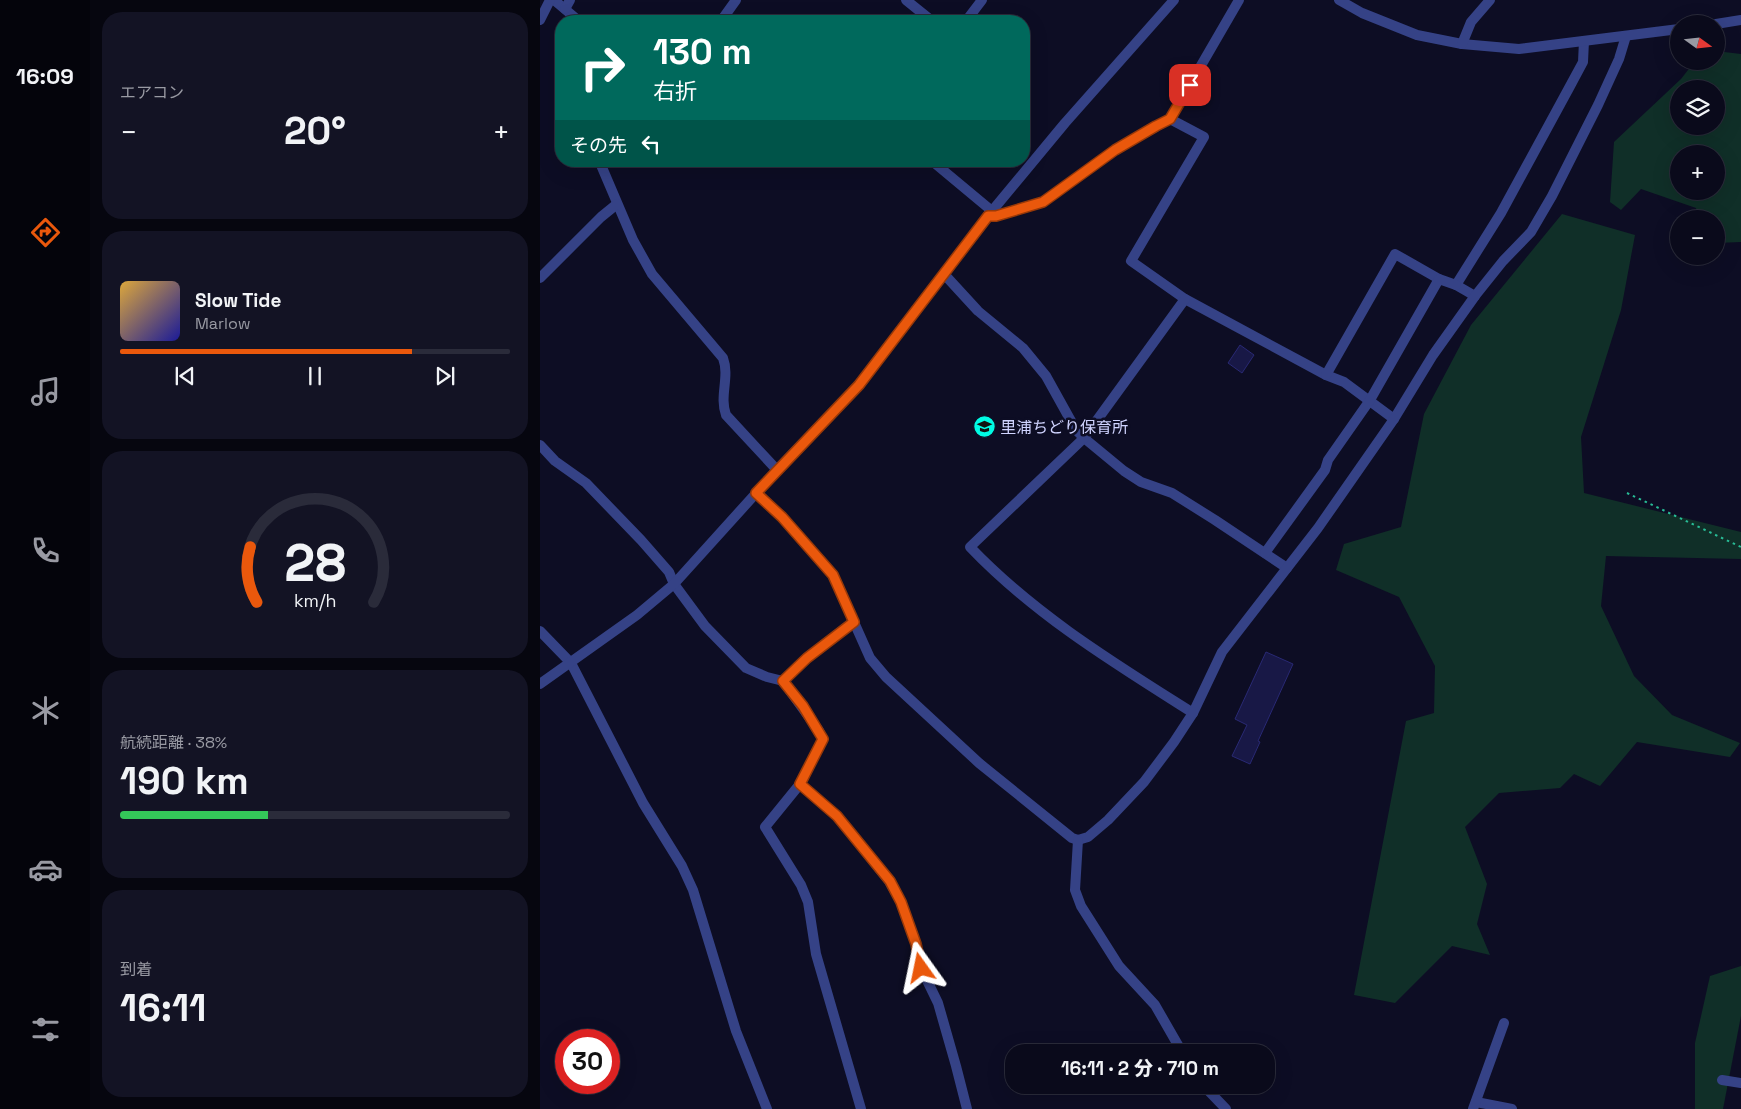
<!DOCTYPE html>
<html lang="ja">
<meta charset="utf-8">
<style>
:root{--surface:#0a0a1b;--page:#131324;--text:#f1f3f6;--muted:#999aa3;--line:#2a2b3a;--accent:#ea580c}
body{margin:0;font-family:"Space Grotesk","Noto Sans JP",sans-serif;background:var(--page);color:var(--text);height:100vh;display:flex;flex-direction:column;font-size:19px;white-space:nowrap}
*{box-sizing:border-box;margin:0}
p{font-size:16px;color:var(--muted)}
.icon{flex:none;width:28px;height:28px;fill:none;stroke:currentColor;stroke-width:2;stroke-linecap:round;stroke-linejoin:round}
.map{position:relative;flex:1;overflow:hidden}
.side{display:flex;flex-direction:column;gap:12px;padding:12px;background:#06060f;width:450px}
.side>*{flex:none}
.banner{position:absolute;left:15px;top:15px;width:475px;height:152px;border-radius:20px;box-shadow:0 5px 20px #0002,0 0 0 1px var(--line);background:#00695c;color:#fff;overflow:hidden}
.needle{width:32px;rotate:105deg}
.controls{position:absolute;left:1130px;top:15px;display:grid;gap:10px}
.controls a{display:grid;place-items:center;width:55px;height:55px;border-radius:50%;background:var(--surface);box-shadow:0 5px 20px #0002,0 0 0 1px var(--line);font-size:25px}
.speed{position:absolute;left:15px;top:1029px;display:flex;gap:10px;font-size:25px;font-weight:700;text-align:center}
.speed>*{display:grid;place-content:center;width:65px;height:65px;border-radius:50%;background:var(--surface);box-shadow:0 5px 20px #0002,0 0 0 1px var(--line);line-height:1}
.speed .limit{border:8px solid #d22;background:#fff;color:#111}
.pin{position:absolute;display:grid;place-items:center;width:42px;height:42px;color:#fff;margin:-21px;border-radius:10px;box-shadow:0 2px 8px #0006}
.me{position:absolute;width:55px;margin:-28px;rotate:348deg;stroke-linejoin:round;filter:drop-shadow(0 0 4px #0008)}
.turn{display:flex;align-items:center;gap:18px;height:105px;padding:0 15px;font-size:22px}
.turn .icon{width:65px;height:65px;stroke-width:2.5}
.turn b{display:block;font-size:35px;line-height:42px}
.then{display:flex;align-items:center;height:48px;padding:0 15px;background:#0003;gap:10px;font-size:19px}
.big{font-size:38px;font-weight:800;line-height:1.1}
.side .tile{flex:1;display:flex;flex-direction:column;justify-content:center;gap:8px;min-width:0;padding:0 18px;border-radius:20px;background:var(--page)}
.side .dial{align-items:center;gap:0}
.dial svg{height:130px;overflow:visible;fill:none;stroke:var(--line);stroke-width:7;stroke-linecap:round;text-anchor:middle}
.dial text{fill:var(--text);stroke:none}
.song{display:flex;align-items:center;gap:15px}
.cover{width:60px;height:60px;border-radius:8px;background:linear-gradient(135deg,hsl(40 70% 55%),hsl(240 70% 35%))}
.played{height:5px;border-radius:2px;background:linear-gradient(90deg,var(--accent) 75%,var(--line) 75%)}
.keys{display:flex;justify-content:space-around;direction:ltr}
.heat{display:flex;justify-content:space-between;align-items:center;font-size:28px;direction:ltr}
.charge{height:8px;border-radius:4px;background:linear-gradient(90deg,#34c759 38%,var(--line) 0)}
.trip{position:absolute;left:465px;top:1044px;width:270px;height:50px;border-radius:20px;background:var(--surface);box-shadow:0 5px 20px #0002,0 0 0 1px var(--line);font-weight:800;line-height:50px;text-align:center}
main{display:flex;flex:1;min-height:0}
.dock{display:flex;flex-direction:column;width:90px;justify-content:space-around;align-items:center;background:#04040b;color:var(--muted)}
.dock .icon{width:35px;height:35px}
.dock .active{color:var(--accent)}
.dock b{font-size:22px;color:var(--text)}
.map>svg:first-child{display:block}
.green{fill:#102f28;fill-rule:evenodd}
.building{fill:#181846;stroke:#292974}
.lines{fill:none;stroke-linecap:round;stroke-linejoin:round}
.path{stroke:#28bc96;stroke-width:2;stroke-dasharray:2.5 4;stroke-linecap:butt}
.minor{stroke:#354286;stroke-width:10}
.tertiary{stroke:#354286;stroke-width:10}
.route-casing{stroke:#983908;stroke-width:12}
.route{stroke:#ea580c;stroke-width:9}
.labels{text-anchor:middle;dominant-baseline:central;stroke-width:5;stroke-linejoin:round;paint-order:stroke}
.poi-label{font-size:16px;fill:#d0d4ff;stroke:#0d0d24;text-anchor:start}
</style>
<main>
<nav class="dock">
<b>16:09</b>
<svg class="icon active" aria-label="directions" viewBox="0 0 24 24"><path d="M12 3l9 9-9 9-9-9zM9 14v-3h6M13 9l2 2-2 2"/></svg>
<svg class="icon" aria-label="music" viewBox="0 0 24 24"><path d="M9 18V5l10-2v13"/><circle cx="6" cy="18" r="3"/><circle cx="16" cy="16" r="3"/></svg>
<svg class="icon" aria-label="phone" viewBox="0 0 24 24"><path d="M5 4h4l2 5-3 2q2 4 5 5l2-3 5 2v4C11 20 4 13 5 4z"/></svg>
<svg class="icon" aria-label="climate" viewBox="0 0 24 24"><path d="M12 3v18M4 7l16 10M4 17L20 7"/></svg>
<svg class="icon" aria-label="car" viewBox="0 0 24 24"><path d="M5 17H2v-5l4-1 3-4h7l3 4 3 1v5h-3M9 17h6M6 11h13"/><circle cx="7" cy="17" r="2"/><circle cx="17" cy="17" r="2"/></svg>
<svg class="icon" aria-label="filters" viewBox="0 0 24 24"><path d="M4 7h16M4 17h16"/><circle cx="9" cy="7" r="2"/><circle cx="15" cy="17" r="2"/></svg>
</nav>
<section class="side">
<div class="tile"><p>エアコン</p>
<div class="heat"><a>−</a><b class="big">20°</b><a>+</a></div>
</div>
<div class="tile">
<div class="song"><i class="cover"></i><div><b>Slow Tide</b><p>Marlow</p></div></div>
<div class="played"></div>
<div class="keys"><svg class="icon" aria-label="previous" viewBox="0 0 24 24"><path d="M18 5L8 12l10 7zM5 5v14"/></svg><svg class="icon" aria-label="pause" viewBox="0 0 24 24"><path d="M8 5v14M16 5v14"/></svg><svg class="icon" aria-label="next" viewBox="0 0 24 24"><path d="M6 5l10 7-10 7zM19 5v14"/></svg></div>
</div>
<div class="tile dial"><svg viewBox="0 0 100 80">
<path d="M14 69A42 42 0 1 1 86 69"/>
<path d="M14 69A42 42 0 0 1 10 35" stroke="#ea580c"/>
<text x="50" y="56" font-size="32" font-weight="700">28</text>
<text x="50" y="72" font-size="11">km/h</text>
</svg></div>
<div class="tile"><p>航続距離 · 38%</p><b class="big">190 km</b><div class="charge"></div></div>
<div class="tile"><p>到着</p><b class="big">16:11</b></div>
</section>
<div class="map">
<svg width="1201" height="1109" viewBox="0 0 1201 1109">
<rect width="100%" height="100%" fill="#0d0d24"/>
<g class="green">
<path d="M1176,51L1201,54V242L1176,243V219H1158L1156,208L1101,189L1081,210L1070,202L1074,142L1141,79L1155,61H1176ZM1139,89H1176V126H1139ZM1139,154H1176V191H1139Z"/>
<path d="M1022,214L1095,235L1081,310L1041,437L1044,493L1201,532V559L1066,556L1061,606L1094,676L1132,715L1200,743L1190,757L1097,742L1060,786L1034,774L1020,788L959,793L925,827L947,884L937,924L950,955L912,946L855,1003L814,995L866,721L894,713L895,666L859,597L796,570L804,544L861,527L884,414L931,325Z"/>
<path d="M1201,966V1016L1183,1109H1155V1043L1170,976Z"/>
</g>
<g class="building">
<path d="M700,345L714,355L702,373L688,363Z"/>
<path d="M726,652L753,664L718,741L720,742L710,764L692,756L707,725L695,719Z"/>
</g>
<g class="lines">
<path class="path" d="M1087,493L1201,547"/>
<g class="minor">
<path d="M14,0L39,21"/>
<path d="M366,0L392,21"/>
<path d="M25,9L30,0"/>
<path d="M0,20L10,0"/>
<path d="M426,21L442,0"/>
<path d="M630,119L664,137L591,261L645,299L786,375L804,382L854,419"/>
<path d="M61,161V165L93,240L112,274L183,358C190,377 179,396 186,415L237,470"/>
<path d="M392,161L452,211"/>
<path d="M448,215L457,216L503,202L575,150L630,119L699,0"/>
<path d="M404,274L438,311L483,348L506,376L536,430L544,438L584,471L601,482L632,493L675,520L747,568"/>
<path d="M0,278L61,217L77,204"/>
<path d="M935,296L916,285L961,213L1029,88L1043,62L1044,41"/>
<path d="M645,299L544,438L430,547C495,615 574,663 653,713"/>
<path d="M786,375L855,254L899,279"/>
<path d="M0,445L15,461L46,483L101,540L129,572L134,584L165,626L206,668L227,677L243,681L279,731L283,739L260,784L225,827L261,885L268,902L276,954L321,1109"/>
<path d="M216,493L242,517L293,575L330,658L346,677L439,763L532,838L538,840L548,837L568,820L604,782L634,742L653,713L682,652L778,528L854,419L893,355L935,296L963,261L991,232L1012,196L1058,105L1079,59L1086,36"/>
<path d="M725,553L785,470L788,460L830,400L899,279L916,285"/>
<path d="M0,631L31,663L103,803L142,866L153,890L196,1031L227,1109"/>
<path d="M243,681L267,658L313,622"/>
<path d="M0,684L97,615L134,584L237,470L319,385L452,211L525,123L634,0"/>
<path d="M260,784L297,816L349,881L361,902L376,944L381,968L398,1003L416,1066L427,1109"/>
<path d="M538,840L535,890L541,906L579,966L615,1005L642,1052"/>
<path d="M1182,1080L1201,1083"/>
<path d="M663,1085L686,1109"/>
<path d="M936,1102L972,1109"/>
<path d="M933,1109L964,1023"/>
</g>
<g class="tertiary">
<path d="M799,0L822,13L877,35L922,44L979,49L1139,29"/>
<path d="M181,21L196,0"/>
<path d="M1176,24L1201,20"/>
<path d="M922,44L931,22L950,0"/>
</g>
</g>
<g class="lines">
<defs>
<path id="route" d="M381,968L376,944L361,902L350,881L297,816L260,784L283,739L263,706L243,681L267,658L314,622L293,575L242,517L216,493L319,385L448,216H456L503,202L575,150L616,126L630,119L650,85"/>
</defs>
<use href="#route" class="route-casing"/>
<use href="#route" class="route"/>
</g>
<defs>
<symbol id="school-disc" viewBox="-11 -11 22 22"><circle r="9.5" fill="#00fbe4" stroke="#0d0d24"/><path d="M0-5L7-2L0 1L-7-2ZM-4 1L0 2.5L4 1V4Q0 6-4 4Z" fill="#111"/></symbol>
</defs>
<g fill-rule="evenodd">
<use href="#school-disc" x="432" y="414" width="25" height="25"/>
</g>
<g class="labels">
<g class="poi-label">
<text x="460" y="427">里浦ちどり保育所</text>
</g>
</g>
</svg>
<div class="controls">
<a><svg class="needle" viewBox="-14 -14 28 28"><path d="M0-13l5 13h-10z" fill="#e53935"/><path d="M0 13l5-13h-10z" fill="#999aa3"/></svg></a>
<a><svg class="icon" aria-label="layers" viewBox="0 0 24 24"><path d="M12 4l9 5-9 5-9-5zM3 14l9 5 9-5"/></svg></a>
<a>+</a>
<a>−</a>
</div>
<div class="speed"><div class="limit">30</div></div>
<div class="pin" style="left:650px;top:85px;background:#d93025"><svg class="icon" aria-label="arrive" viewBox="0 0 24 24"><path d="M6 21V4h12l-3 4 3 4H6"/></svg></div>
<svg class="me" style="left:381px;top:968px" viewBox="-20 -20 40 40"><path d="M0-17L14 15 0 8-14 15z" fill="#ea580c" stroke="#fff" stroke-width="4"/></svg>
<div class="trip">16:11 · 2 分 · 710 m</div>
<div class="banner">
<div class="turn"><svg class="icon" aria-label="right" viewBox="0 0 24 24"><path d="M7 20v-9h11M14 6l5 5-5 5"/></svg><div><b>130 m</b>右折</div></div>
<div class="then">その先<svg class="icon" aria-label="left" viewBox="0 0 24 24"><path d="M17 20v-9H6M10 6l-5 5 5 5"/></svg></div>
</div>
</div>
</main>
